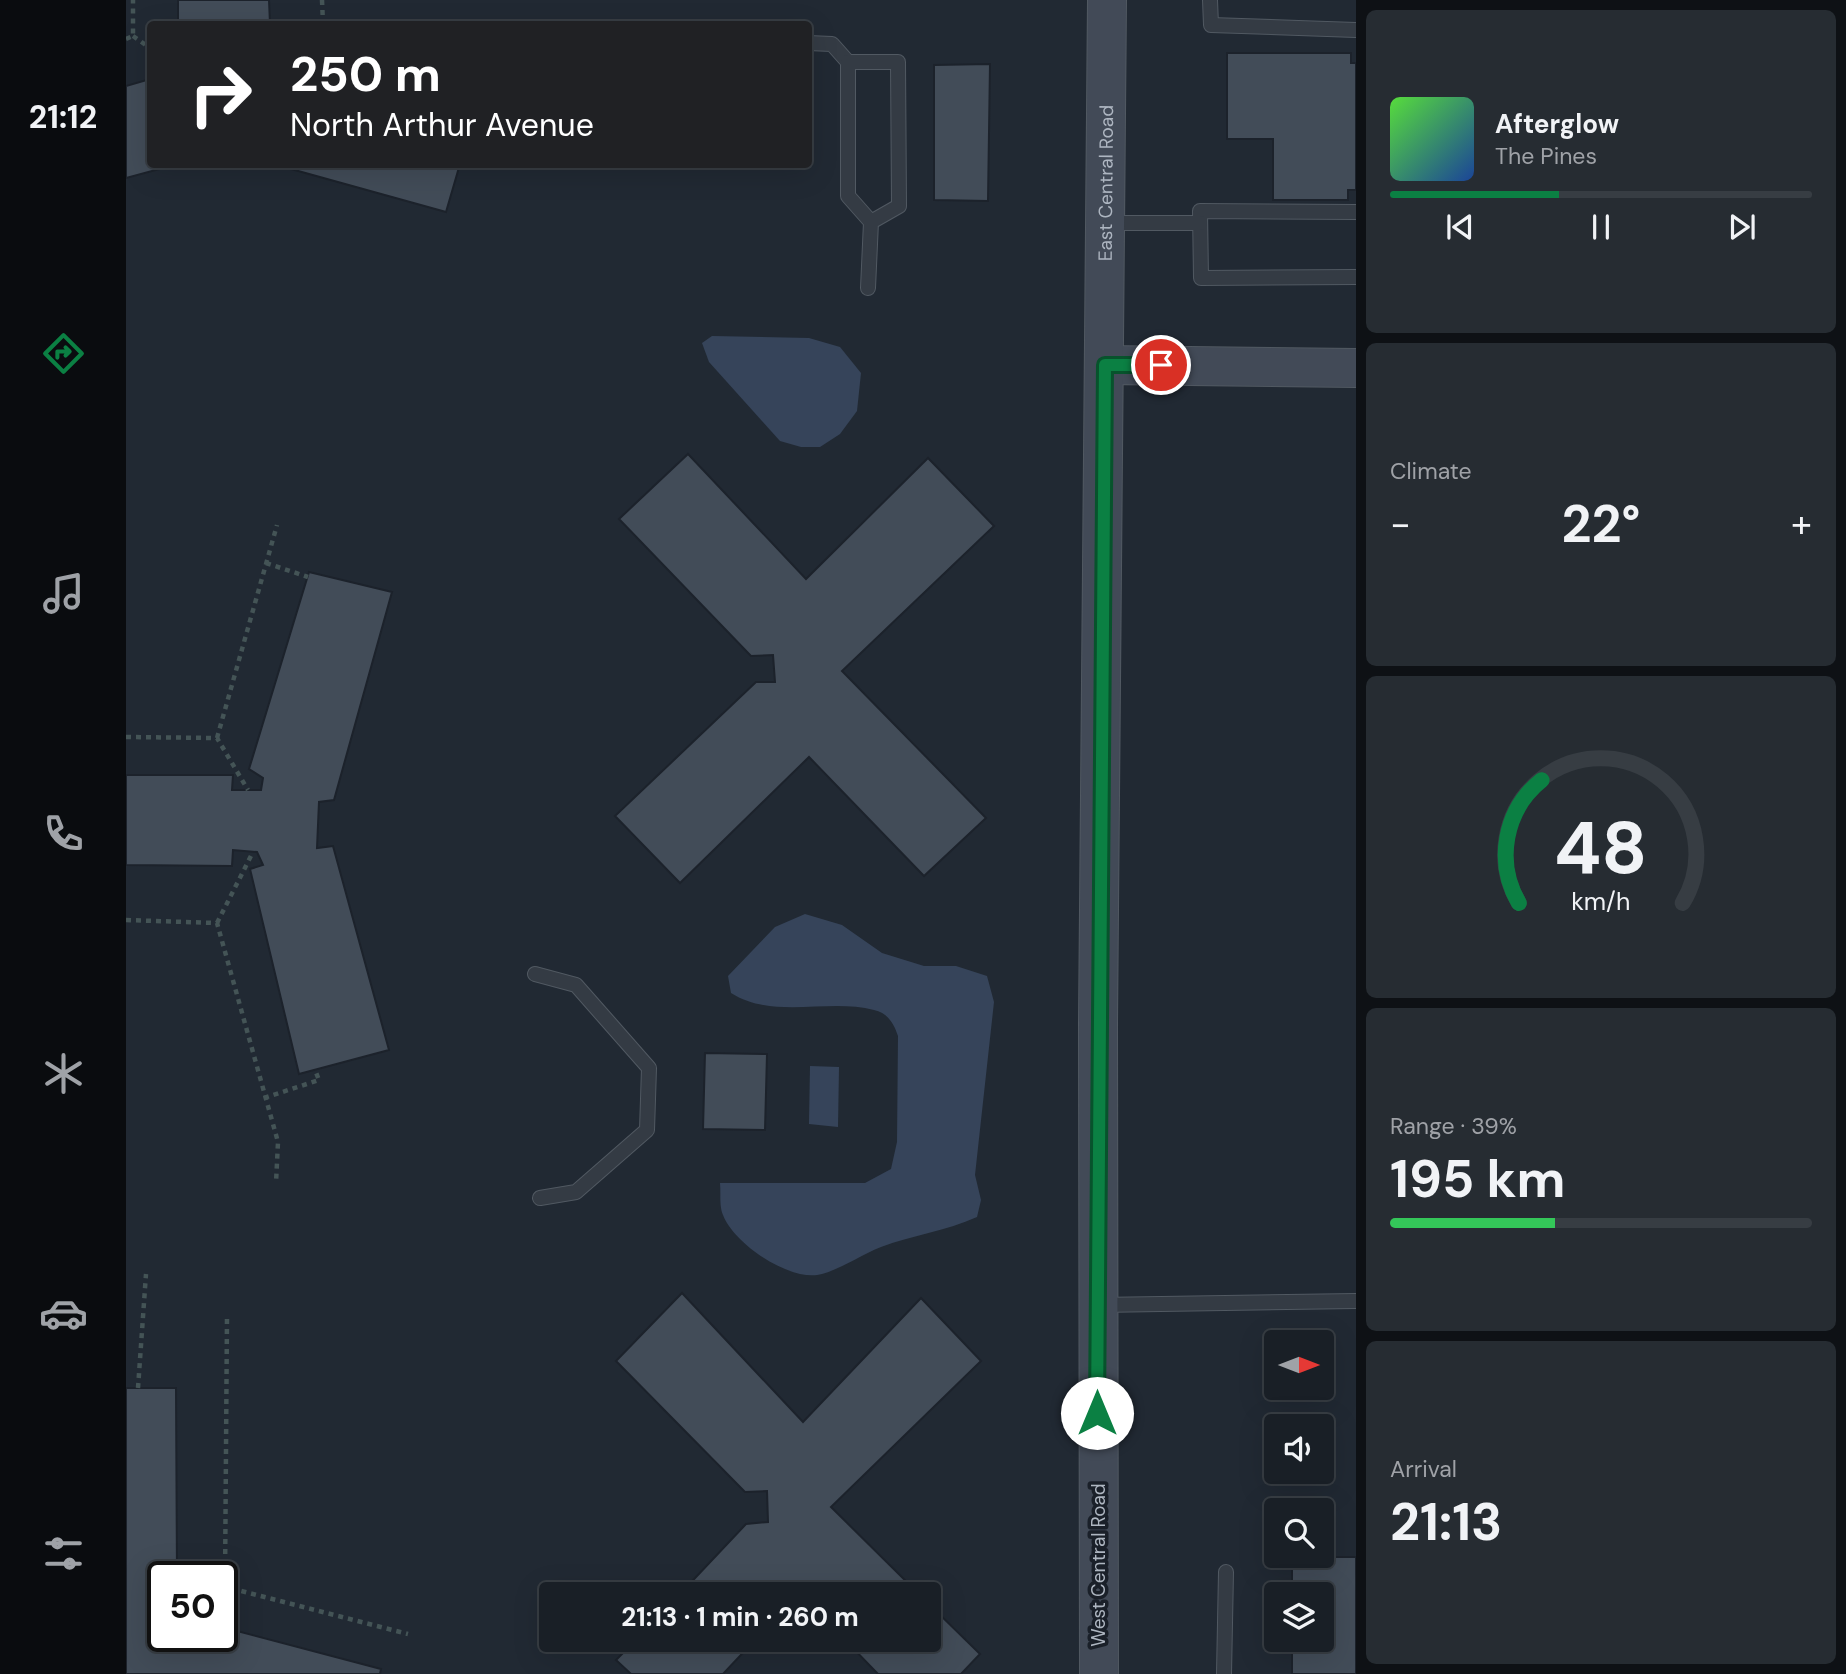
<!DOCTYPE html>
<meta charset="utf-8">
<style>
:root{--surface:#191f26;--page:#262c32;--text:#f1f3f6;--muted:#9fa2a7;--line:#373d43;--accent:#0b8043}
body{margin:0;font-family:"DM Sans",sans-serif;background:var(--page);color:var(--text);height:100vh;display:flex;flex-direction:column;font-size:26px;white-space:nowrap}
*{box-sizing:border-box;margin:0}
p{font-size:23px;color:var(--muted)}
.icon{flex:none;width:38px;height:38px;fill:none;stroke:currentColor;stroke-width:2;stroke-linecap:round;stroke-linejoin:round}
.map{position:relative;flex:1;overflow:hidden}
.side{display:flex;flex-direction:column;gap:10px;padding:10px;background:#0e1115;width:490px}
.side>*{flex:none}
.hud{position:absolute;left:21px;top:21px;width:665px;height:147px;border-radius:7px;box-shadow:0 7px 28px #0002,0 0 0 2px var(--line);background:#202124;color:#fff;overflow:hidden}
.needle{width:46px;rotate:90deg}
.controls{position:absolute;left:1138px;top:1330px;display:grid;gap:14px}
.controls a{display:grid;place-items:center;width:70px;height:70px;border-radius:7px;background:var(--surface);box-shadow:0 7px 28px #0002,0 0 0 2px var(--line);font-size:35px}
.speed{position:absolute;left:21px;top:1561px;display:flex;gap:14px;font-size:35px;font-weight:700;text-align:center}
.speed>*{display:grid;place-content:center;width:91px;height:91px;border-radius:50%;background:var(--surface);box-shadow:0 7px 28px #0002,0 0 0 2px var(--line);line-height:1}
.speed .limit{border:4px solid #111;border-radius:10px;background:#fff;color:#111}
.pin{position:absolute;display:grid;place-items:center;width:60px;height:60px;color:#fff;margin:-30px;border:4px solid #fff;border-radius:50%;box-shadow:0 2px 7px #0007}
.me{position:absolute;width:77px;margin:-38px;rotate:0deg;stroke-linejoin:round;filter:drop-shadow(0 0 5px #0008)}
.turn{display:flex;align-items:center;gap:24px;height:147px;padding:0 28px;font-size:32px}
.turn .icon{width:91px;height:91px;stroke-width:2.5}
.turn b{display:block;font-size:49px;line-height:60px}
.big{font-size:52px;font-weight:700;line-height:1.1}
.side .widget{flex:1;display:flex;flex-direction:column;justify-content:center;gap:10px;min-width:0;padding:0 24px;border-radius:10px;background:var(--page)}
.side .dial{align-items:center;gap:0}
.dial svg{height:182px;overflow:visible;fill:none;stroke:var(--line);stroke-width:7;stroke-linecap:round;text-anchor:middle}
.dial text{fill:var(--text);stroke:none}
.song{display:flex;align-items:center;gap:21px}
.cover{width:84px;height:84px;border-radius:10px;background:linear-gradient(135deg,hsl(110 70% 55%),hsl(220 70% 35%))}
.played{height:7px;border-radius:4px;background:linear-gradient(90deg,var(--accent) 40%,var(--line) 40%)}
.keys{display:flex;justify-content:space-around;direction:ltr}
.heat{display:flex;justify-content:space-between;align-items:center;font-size:38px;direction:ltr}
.charge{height:10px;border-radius:5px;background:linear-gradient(90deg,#34c759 39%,var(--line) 0)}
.trip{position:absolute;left:413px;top:1582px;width:402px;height:70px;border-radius:7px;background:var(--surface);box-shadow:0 7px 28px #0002,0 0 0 2px var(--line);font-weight:700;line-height:70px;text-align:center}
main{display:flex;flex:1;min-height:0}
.tabs{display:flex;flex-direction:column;width:126px;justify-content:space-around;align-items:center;background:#0a0c0f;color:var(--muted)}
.tabs .icon{width:49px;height:49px}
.tabs .on{color:var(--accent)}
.tabs b{font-size:32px;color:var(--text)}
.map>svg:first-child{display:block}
.water{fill:#36445a}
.building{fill:#424c58;stroke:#1c222b;stroke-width:2}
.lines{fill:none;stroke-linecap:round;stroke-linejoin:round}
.lane-casing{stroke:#515962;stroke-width:16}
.secondary-casing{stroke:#515962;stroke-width:40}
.path{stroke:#445456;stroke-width:4.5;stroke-dasharray:5 5;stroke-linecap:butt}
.lane{stroke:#343b44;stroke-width:14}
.secondary{stroke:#424a57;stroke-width:38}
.route-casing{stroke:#07532c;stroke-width:18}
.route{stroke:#0b8043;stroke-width:12}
.labels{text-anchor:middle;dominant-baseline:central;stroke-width:7;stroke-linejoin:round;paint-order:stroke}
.street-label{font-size:19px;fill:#aeb6c1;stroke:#1a2029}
</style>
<main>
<nav class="tabs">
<b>21:12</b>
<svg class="icon on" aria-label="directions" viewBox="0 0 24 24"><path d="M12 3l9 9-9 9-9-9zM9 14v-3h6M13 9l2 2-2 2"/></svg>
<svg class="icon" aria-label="music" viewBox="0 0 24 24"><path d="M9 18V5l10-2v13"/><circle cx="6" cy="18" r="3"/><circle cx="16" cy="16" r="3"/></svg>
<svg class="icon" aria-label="phone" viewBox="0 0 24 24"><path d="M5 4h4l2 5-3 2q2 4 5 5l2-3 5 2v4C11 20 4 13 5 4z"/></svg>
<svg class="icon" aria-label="climate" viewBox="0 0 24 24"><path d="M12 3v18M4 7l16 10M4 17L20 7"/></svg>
<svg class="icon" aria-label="car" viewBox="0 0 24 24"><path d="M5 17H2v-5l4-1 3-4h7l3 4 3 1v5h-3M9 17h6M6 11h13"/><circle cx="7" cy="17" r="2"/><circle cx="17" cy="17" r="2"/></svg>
<svg class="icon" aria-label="filters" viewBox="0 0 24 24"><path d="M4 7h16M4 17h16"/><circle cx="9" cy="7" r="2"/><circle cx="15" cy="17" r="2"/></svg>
</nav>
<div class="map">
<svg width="1230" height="1674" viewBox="0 0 1230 1674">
<rect width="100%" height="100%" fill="#212933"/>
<g class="water">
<path d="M586,336L683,338L714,347L735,373L731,411L714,434L694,447H675L654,441L583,362L576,343Z"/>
<path d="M679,914L716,925L756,953L798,966H830L861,976L868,1002L849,1175L855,1200L851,1217C820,1231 787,1235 755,1247C735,1255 717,1268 696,1274C665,1283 608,1244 597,1215C593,1206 595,1193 594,1183H739L765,1169L771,1142L772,1036C768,1024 762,1013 748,1010C702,998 648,1020 605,993L602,976L649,927Z"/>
<path d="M684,1066L713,1067L712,1127L683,1124Z"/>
</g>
<g class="building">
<path d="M52,0H143L144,24H52Z"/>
<path d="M1101,53H1225V63H1230V190H1222V200H1147V139H1101Z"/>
<path d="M864,64L862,201L808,200V65Z"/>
<path d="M24,79V164H52L0,178V86Z"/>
<path d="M147,164H334L320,212Z"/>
<path d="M562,454L680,579L802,458L868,526L716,671L860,818L798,876L683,757L554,883L489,816L630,682H649L647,655L625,656L493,519Z"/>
<path d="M183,572L266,592L208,800L193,802L191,848L207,846L263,1050L173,1074L124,869L137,865L131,852L107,850L106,866L0,865V775H107L106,790H135L137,778L123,769Z"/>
<path d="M579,1053L641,1054L639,1130L577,1129Z"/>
<path d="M556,1293L677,1422L795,1298L855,1361L705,1507L793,1594H554L620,1524L642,1522L641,1491L619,1492L490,1361Z"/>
<path d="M0,1388H50L51,1577H37V1602H34L37,1636H96V1627L255,1669L254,1674H0Z"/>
<path d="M1166,1557H1230V1674H1166V1640H1195V1594H1166Z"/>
<path d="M803,1604L854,1654L835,1674H752L719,1640H803Z"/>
<path d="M510,1640H629L597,1674H505L490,1660Z"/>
</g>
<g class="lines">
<defs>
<g id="lane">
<path d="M1084,0L1085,25L1230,30"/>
<path d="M682,43L706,44L722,62"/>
<path d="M1230,212L1074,211L1075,278L1230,277"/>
<path d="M981,223H1074"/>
<path d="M742,288L745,222L773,206L772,62H722V196L745,222"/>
<path d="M409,974L450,985L523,1068L521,1130L450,1192L414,1198"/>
<path d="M972,1305L1230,1301"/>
<path d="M1098,1674L1100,1572"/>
</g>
<g id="secondary">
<path d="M979,365L1230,368"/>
<path id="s1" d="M973,1674L972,1023L981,0"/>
</g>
</defs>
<use href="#lane" class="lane-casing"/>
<use href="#secondary" class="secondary-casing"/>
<g class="path">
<path d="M196,0L197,24"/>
<path d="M7,36L24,48"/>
<path d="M0,39L7,36V0"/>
<path d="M140,563L182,577"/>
<path d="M0,737L91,738L122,790"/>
<path d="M91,738L151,525"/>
<path d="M0,920L91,923L152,1142L150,1183"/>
<path d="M91,923L127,852"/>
<path d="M138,1098L193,1080L189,1070"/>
<path d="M12,1388L20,1274"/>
<path d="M99,1584L101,1316"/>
<path d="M96,1586L282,1634"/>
<path d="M34,1617L37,1616"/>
</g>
<use href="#lane" class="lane"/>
<use href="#secondary" class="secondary"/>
</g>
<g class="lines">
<defs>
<path id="route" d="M971,1413L979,365H1035"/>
</defs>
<use href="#route" class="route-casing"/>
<use href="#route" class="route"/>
</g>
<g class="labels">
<g class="street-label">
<text stroke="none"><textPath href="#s1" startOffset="1491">East Central Road</textPath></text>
<text transform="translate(972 1565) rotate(-90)">West Central Road</text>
</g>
</g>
</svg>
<div class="controls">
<a><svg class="needle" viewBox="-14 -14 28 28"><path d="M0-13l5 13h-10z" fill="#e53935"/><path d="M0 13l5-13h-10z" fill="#9fa2a7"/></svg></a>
<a><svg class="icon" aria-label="sound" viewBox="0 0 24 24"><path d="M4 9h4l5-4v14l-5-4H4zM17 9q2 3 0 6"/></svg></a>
<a><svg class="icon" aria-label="search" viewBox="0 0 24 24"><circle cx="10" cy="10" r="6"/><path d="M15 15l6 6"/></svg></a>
<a><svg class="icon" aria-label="layers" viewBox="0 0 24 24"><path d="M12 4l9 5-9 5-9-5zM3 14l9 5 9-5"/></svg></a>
</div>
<div class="speed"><div class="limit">50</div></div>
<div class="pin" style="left:1035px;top:365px;background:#d93025"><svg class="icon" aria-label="arrive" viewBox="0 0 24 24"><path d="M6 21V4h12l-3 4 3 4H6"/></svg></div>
<svg class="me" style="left:971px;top:1413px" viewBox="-20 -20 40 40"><circle r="19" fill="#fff"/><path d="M0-13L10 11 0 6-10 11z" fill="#0b8043"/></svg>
<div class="trip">21:13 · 1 min · 260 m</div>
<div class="hud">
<div class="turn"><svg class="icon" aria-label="right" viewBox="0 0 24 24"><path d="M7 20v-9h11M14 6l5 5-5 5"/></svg><div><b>250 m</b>North Arthur Avenue</div></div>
</div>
</div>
<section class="side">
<div class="widget">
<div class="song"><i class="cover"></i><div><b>Afterglow</b><p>The Pines</p></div></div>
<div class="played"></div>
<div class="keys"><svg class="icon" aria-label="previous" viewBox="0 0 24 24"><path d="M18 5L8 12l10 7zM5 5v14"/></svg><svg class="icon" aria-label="pause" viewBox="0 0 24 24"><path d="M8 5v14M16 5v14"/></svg><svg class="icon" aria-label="next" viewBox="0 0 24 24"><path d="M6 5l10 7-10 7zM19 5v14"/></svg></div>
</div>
<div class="widget"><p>Climate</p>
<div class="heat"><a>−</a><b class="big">22°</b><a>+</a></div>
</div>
<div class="widget dial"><svg viewBox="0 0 100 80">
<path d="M14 69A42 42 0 1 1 86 69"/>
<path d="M14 69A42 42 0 0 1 24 15" stroke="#0b8043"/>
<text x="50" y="56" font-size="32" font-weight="700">48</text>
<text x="50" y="72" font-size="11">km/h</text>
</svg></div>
<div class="widget"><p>Range · 39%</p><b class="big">195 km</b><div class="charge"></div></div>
<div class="widget"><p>Arrival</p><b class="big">21:13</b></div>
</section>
</main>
